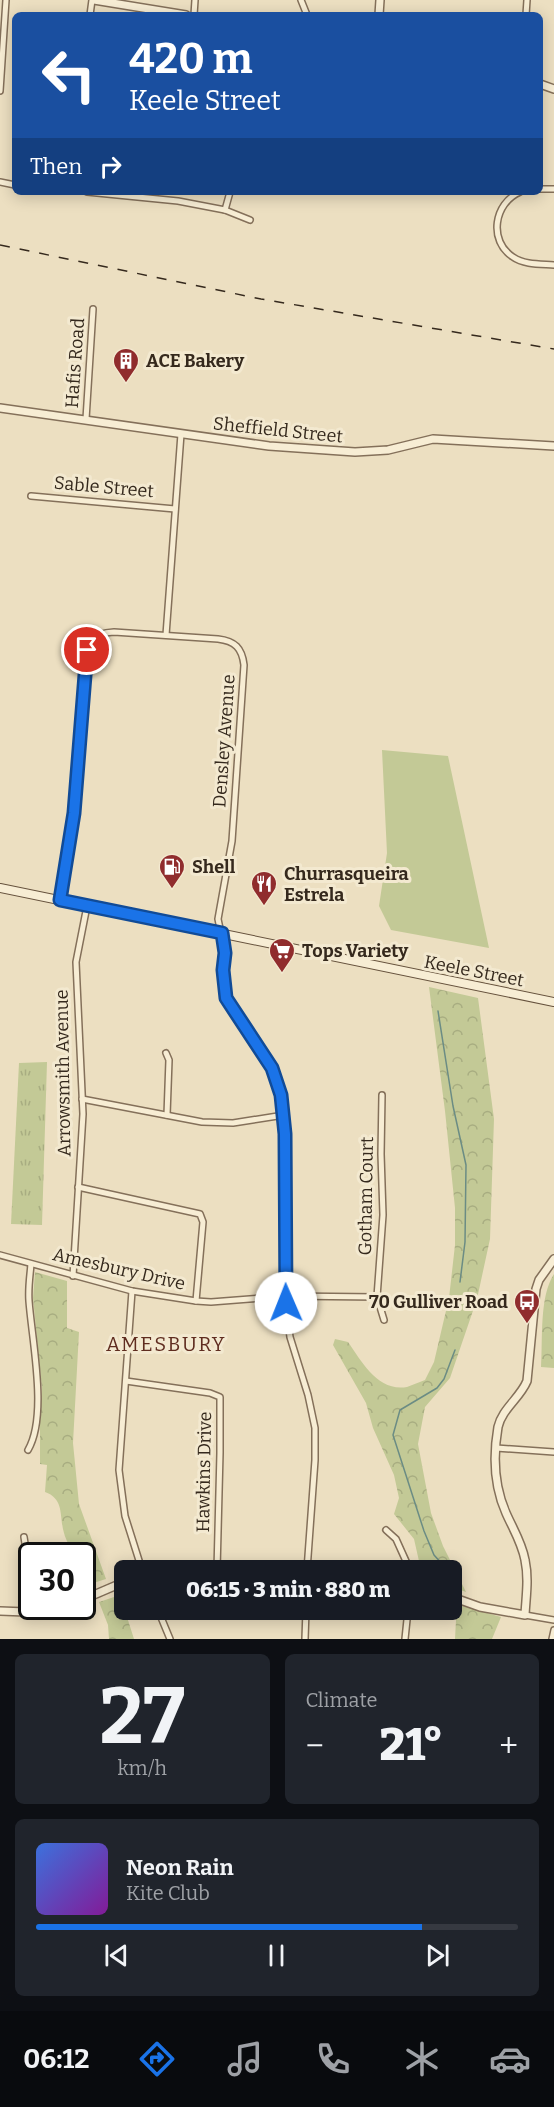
<!DOCTYPE html>
<meta charset="utf-8">
<style>
:root{--surface:#171b24;--page:#20242c;--text:#f1f3f6;--muted:#9ea1a6;--line:#363941;--accent:#1a73e8}
body{margin:0;font-family:Bitter,serif;background:var(--page);color:var(--text);height:100vh;display:flex;flex-direction:column;font-size:22px;white-space:nowrap}
*{box-sizing:border-box;margin:0}
p{font-size:20px;color:var(--muted)}
.icon{flex:none;width:33px;height:33px;fill:none;stroke:currentColor;stroke-width:2;stroke-linecap:round;stroke-linejoin:round}
.map{position:relative;height:1639px;overflow:hidden}
.side{display:flex;flex-direction:column;gap:15px;padding:15px;background:#0d0f14;flex:1}
.side>*{flex:none}
.top-card{position:absolute;left:12px;top:12px;width:531px;height:183px;border-radius:9px;box-shadow:0 3px 15px #0003;background:#1a4fa0;color:#fff;overflow:hidden}
.speed{position:absolute;left:18px;top:1542px;display:flex;gap:12px;font-size:30px;font-weight:700;text-align:center}
.speed>*{display:grid;place-content:center;width:78px;height:78px;border-radius:50%;background:var(--surface);box-shadow:0 3px 15px #0003;line-height:1}
.speed .limit{border:3px solid #111;border-radius:9px;background:#fff;color:#111}
.pin{position:absolute;display:grid;place-items:center;width:51px;height:51px;color:#fff;margin:-26px;border:3px solid #fff;border-radius:50%;box-shadow:0 2px 6px #0007}
.me{position:absolute;width:66px;margin:-33px;rotate:359deg;stroke-linejoin:round;filter:drop-shadow(0 0 4px #0008)}
.turn{display:flex;align-items:center;gap:21px;height:126px;padding:0 18px;font-size:27px}
.turn .icon{width:78px;height:78px;stroke-width:2.5}
.turn b{display:block;font-size:42px;line-height:51px}
.then{display:flex;align-items:center;height:57px;padding:0 18px;background:#0003;gap:12px;font-size:22px}
.big{font-size:45px;font-weight:800;line-height:1.1}
.side .widget{flex:1;display:flex;flex-direction:column;justify-content:center;gap:9px;min-width:0;padding:0 21px;border-radius:9px;background:var(--page)}
.side .dial{align-items:center;gap:0}
.dial b{font-size:78px;line-height:1}
.song{display:flex;align-items:center;gap:18px}
.cover{width:72px;height:72px;border-radius:9px;background:linear-gradient(135deg,hsl(220 70% 55%),hsl(290 70% 35%))}
.played{height:6px;border-radius:3px;background:linear-gradient(90deg,var(--accent) 80%,var(--line) 80%)}
.keys{display:flex;justify-content:space-around;direction:ltr}
.heat{display:flex;justify-content:space-between;align-items:center;font-size:33px;direction:ltr}
.side .tiles{flex:1;display:grid;gap:15px;grid-template-columns:1fr 1fr}
.widget:last-child{grid-column:span 2}
.trip{position:absolute;left:114px;top:1560px;width:348px;height:60px;border-radius:9px;background:var(--surface);box-shadow:0 3px 15px #0003;font-weight:800;line-height:60px;text-align:center}
.tab-bar{display:flex;height:96px;justify-content:space-around;align-items:center;background:#090b0e;color:var(--muted)}
.tab-bar .icon{width:42px;height:42px}
.tab-bar .on{color:var(--accent)}
.tab-bar b{font-size:27px;color:var(--text)}
.map>svg:first-child{display:block}
.grass{fill:url(#grass-tufts)}
.park{fill:url(#park-crowns)}
.pitch{fill:#c3c996}
.lines{fill:none;stroke-linecap:round;stroke-linejoin:round}
.stream{stroke:#6b8c84;stroke-width:1.5}
.minor-casing{stroke:#84705a;stroke-width:8}
.tertiary-casing{stroke:#84705a;stroke-width:10}
.secondary-casing{stroke:#66523d;stroke-width:10}
.minor{stroke:#f7edd4;stroke-width:5}
.tertiary{stroke:#f7edd4;stroke-width:7}
.secondary{stroke:#f7edd4;stroke-width:8}
.rail{stroke:#35291d;stroke-width:1.5;stroke-dasharray:10 10;stroke-linecap:butt}
.route-casing{stroke:#114b97;stroke-width:15}
.route{stroke:#1a73e8;stroke-width:10}
.labels{text-anchor:middle;dominant-baseline:central;stroke-width:6;stroke-linejoin:round;paint-order:stroke}
.poi-label{font-size:18px;font-weight:bold;fill:#35291d;stroke:#f3e9d0;text-anchor:start}
.street-label{font-size:18px;fill:#35291d;stroke:#f3e9d0}
.neighbourhood-label{font-size:20px;letter-spacing:1.5px;fill:#5f2c1f;stroke:#f3e9d0}
</style>
<div class="map">
<svg width="554" height="1639" viewBox="0 0 554 1639">
<defs>
<pattern id="grass-tufts" width="24" height="20" patternUnits="userSpaceOnUse" patternTransform="scale(1.5)"><rect width="24" height="20" fill="#c3c996"/><path d="M3 7l-1-3M5 7V3M7 7l1-3M15 17l-1-3M17 17v-4M19 17l1-3" fill="none" stroke="#a8ad81"/></pattern>
<pattern id="park-crowns" width="20" height="18" patternUnits="userSpaceOnUse" patternTransform="scale(1.5)"><rect width="20" height="18" fill="#c3c996"/><path d="M2 6a3 3 0 1 1 6 0M12 15a3 3 0 1 1 6 0" fill="none" stroke="#a8ad81"/></pattern>
</defs>
<rect width="100%" height="100%" fill="#ecdfc1"/>
<path class="grass" d="M47,1062L42,1225L11,1224L19,1063Z"/>
<g class="park">
<path d="M429,987L478,998L494,1119L490,1239L477,1299L450,1378L425,1407L418,1444L431,1513L443,1546L466,1592L452,1587V1570H421L414,1539L394,1514L399,1498L394,1475L373,1428L366,1403L333,1345L335,1339L348,1342C362,1362 378,1392 407,1387C413,1385 419,1382 425,1380L434,1362L449,1298L455,1245V1208L445,1111Z"/>
<path d="M35,1272L67,1281V1328L79,1332L73,1443L79,1504L106,1579L87,1585L83,1576L82,1556L74,1555C71,1548 66,1541 64,1533C59,1517 65,1499 45,1492L47,1465L40,1464V1411L42,1389L33,1298Z"/>
<path d="M554,1274V1368L541,1367C543,1339 539,1297 554,1274Z"/>
<path d="M120,1595L134,1639H109L108,1625L99,1602Z"/>
<path d="M452,1603L501,1617L492,1639H455L456,1620Z"/>
</g>
<path class="pitch" d="M382,750L448,756L489,948L391,930L379,906L387,853Z"/>
<g class="lines">
<g class="stream">
<path d="M438,1011L453,1106L466,1165L465,1242L460,1282"/>
<path d="M444,1566L434,1555L424,1531L393,1435L400,1410L437,1388L444,1379L455,1350"/>
</g>
<defs>
<g id="minor">
<path d="M301,0L307,15"/>
<path d="M90,15L92,0"/>
<path d="M194,15L195,0"/>
<path d="M526,15L527,0"/>
<path d="M0,91L6,0"/>
<path d="M0,182L15,185"/>
<path d="M540,189H554"/>
<path d="M87,192L178,201L225,210L250,220"/>
<path d="M520,192C494,203 488,241 513,257C524,265 541,264 554,265"/>
<path d="M225,210L230,192"/>
<path d="M86,419L93,309"/>
<path d="M31,496L175,509"/>
<path d="M166,635L181,434"/>
<path d="M60,900L74,813L84,663C88,642 91,633 114,632L218,639C235,641 242,648 244,665L232,841L218,919L225,953L223,970L226,998L271,1068L281,1095L285,1133L286,1306L290,1337L308,1395L315,1428V1460L307,1570"/>
<path d="M166,1053L169,1060L167,1115"/>
<path d="M382,1095L381,1154L383,1215L377,1297L384,1320"/>
<path d="M82,1099L202,1122L233,1123L284,1115"/>
<path d="M78,1187L200,1214L203,1222L196,1301"/>
<path d="M0,1255L132,1291L196,1301L211,1302L286,1296L377,1297"/>
<path d="M73,1276L83,1114L76,962L87,906"/>
<path d="M132,1291L119,1470L125,1516L142,1570"/>
<path d="M126,1381L210,1393L220,1397V1453L217,1570"/>
<path d="M496,1448L554,1452"/>
<path d="M28,1450C48,1416 32,1341 29,1301C28,1288 30,1276 31,1264"/>
<path d="M386,1530L396,1539L410,1570"/>
<path d="M24,1537L27,1556L26,1612"/>
<path d="M158,1610L170,1639"/>
<path d="M525,1615L554,1620"/>
<path d="M305,1639L306,1610"/>
<path d="M405,1639L408,1610"/>
<path d="M552,1639L554,1630"/>
</g>
<g id="tertiary">
<path d="M94,0L186,15"/>
<path d="M379,15L380,0"/>
<path d="M540,84L554,89"/>
<path d="M0,408L269,446L355,452L388,450L433,439L554,446"/>
<path d="M452,1597L480,1607L525,1615C526,1596 529,1579 525,1560C522,1543 513,1529 506,1513C494,1486 493,1456 498,1427C502,1409 520,1398 527,1381L536,1289L539,1280L554,1259"/>
<path d="M82,1600L124,1582"/>
<path d="M0,1611L26,1612L61,1606"/>
</g>
<path id="secondary" d="M0,888L554,1002"/>
</defs>
<use href="#minor" class="minor-casing"/>
<use href="#tertiary" class="tertiary-casing"/>
<use href="#secondary" class="secondary-casing"/>
<use href="#minor" class="minor"/>
<use href="#tertiary" class="tertiary"/>
<use href="#secondary" class="secondary"/>
<path class="rail" d="M0,245L261,299L554,349"/>
</g>
<g class="lines">
<defs>
<path id="route" d="M87,650L74,813L60,900L222,933L225,953L223,970L226,998L272,1068L281,1095L285,1134L286,1303"/>
</defs>
<use href="#route" class="route-casing"/>
<use href="#route" class="route"/>
</g>
<defs>
<symbol id="building-pin" viewBox="-11 -11 22 30"><path d="M0 17L-7.5 6A9.5 9.5 0 1 1 7.5 6Z" fill="#902c2d" stroke="#f3e9d0"/><path d="M-4-6H4V6H1V3H-1V6H-4ZM-2.5-4.3h1.7v1.8h-1.7ZM.8-4.3h1.7v1.8H.8ZM-2.5-1h1.7V.8h-1.7ZM.8-1h1.7V.8H.8Z" fill="#fff"/></symbol>
<symbol id="fuel-pin" viewBox="-11 -11 22 30"><path d="M0 17L-7.5 6A9.5 9.5 0 1 1 7.5 6Z" fill="#902c2d" stroke="#f3e9d0"/><path d="M-5.5-6h7V0h2V4h1.3V-2.5L3-4.5l.8-.8L6-3V5H2.5V1h-1V6h-7ZM-4.2-4.7v3.2H.2V-4.7Z" fill="#fff"/></symbol>
<symbol id="restaurant-pin" viewBox="-11 -11 22 30"><path d="M0 17L-7.5 6A9.5 9.5 0 1 1 7.5 6Z" fill="#902c2d" stroke="#f3e9d0"/><path d="M-5-6h1v4h1v-4h1v4h1v-4h1v5L-1.5 .5V6h-2V.5L-5-1ZM5-6V6H3V1.5H1.5Q1.5-4 5-6Z" fill="#fff"/></symbol>
<symbol id="supermarket-pin" viewBox="-11 -11 22 30"><path d="M0 17L-7.5 6A9.5 9.5 0 1 1 7.5 6Z" fill="#902c2d" stroke="#f3e9d0"/><path d="M-6-5.5h2.5l.6 2H6L4.5 2H-2.5L-4.4-4H-6ZM-1.5 3.2a1.3 1.3 0 1 0 .1 0ZM3 3.2a1.3 1.3 0 1 0 .1 0Z" fill="#fff"/></symbol>
<symbol id="bus-pin" viewBox="-11 -11 22 30"><path d="M0 17L-7.5 6A9.5 9.5 0 1 1 7.5 6Z" fill="#902c2d" stroke="#f3e9d0"/><path d="M-5-6H5V4H4V6H2V4H-2V6H-4V4H-5ZM-3.5-4V0h7V-4ZM-3.5 1.2v1.5H-2V1.2ZM2 1.2v1.5H3.5V1.2Z" fill="#fff"/></symbol>
</defs>
<g fill-rule="evenodd">
<use href="#building-pin" x="111" y="346" width="30" height="40"/>
<use href="#fuel-pin" x="157" y="852" width="30" height="40"/>
<use href="#restaurant-pin" x="249" y="869" width="30" height="40"/>
<use href="#supermarket-pin" x="267" y="936" width="30" height="40"/>
<use href="#bus-pin" x="512" y="1287" width="30" height="40"/>
</g>
<g class="labels">
<g class="poi-label">
<text x="146" y="361">ACE Bakery</text>
<text x="192" y="867">Shell</text>
<text x="284" y="874">Churrasqueira<tspan x="284" dy="21">Estrela</tspan></text>
<text x="302" y="951">Tops Variety</text>
<text x="508" y="1302" text-anchor="end">70 Gulliver Road</text>
</g>
<g class="street-label">
<text transform="translate(75 363) rotate(-86)">Hafis Road</text>
<text transform="translate(278 430) rotate(6)">Sheffield Street</text>
<text transform="translate(104 487) rotate(5)">Sable Street</text>
<text transform="translate(224 741) rotate(-86)">Densley Avenue</text>
<text transform="translate(474 971) rotate(11)">Keele Street</text>
<text transform="translate(63 1073) rotate(-91)">Arrowsmith Avenue</text>
<text transform="translate(366 1196) rotate(-89)">Gotham Court</text>
<text transform="translate(119 1269) rotate(13)">Amesbury Drive</text>
<text transform="translate(204 1472) rotate(-89)">Hawkins Drive</text>
</g>
<g class="neighbourhood-label">
<text x="166" y="1344">AMESBURY</text>
</g>
</g>
</svg>
<div class="speed"><div class="limit">30</div></div>
<div class="pin" style="left:87px;top:650px;background:#d93025"><svg class="icon" aria-label="arrive" viewBox="0 0 24 24"><path d="M6 21V4h12l-3 4 3 4H6"/></svg></div>
<svg class="me" style="left:286px;top:1303px" viewBox="-20 -20 40 40"><circle r="19" fill="#fff"/><path d="M0-13L10 11 0 6-10 11z" fill="#1a73e8"/></svg>
<div class="trip">06:15 · 3 min · 880 m</div>
<div class="top-card">
<div class="turn"><svg class="icon" aria-label="left" viewBox="0 0 24 24"><path d="M17 20v-9H6M10 6l-5 5 5 5"/></svg><div><b>420 m</b>Keele Street</div></div>
<div class="then">Then<svg class="icon" aria-label="right" viewBox="0 0 24 24"><path d="M7 20v-9h11M14 6l5 5-5 5"/></svg></div>
</div>
</div>
<section class="side">
<div class="tiles">
<div class="widget dial"><b>27</b><p>km/h</p></div>
<div class="widget"><p>Climate</p>
<div class="heat"><a>−</a><b class="big">21°</b><a>+</a></div>
</div>
<div class="widget">
<div class="song"><i class="cover"></i><div><b>Neon Rain</b><p>Kite Club</p></div></div>
<div class="played"></div>
<div class="keys"><svg class="icon" aria-label="previous" viewBox="0 0 24 24"><path d="M18 5L8 12l10 7zM5 5v14"/></svg><svg class="icon" aria-label="pause" viewBox="0 0 24 24"><path d="M8 5v14M16 5v14"/></svg><svg class="icon" aria-label="next" viewBox="0 0 24 24"><path d="M6 5l10 7-10 7zM19 5v14"/></svg></div>
</div>
</div>
</section>
<nav class="tab-bar">
<b>06:12</b>
<svg class="icon on" aria-label="directions" viewBox="0 0 24 24"><path d="M12 3l9 9-9 9-9-9zM9 14v-3h6M13 9l2 2-2 2"/></svg>
<svg class="icon" aria-label="music" viewBox="0 0 24 24"><path d="M9 18V5l10-2v13"/><circle cx="6" cy="18" r="3"/><circle cx="16" cy="16" r="3"/></svg>
<svg class="icon" aria-label="phone" viewBox="0 0 24 24"><path d="M5 4h4l2 5-3 2q2 4 5 5l2-3 5 2v4C11 20 4 13 5 4z"/></svg>
<svg class="icon" aria-label="climate" viewBox="0 0 24 24"><path d="M12 3v18M4 7l16 10M4 17L20 7"/></svg>
<svg class="icon" aria-label="car" viewBox="0 0 24 24"><path d="M5 17H2v-5l4-1 3-4h7l3 4 3 1v5h-3M9 17h6M6 11h13"/><circle cx="7" cy="17" r="2"/><circle cx="17" cy="17" r="2"/></svg>
</nav>
